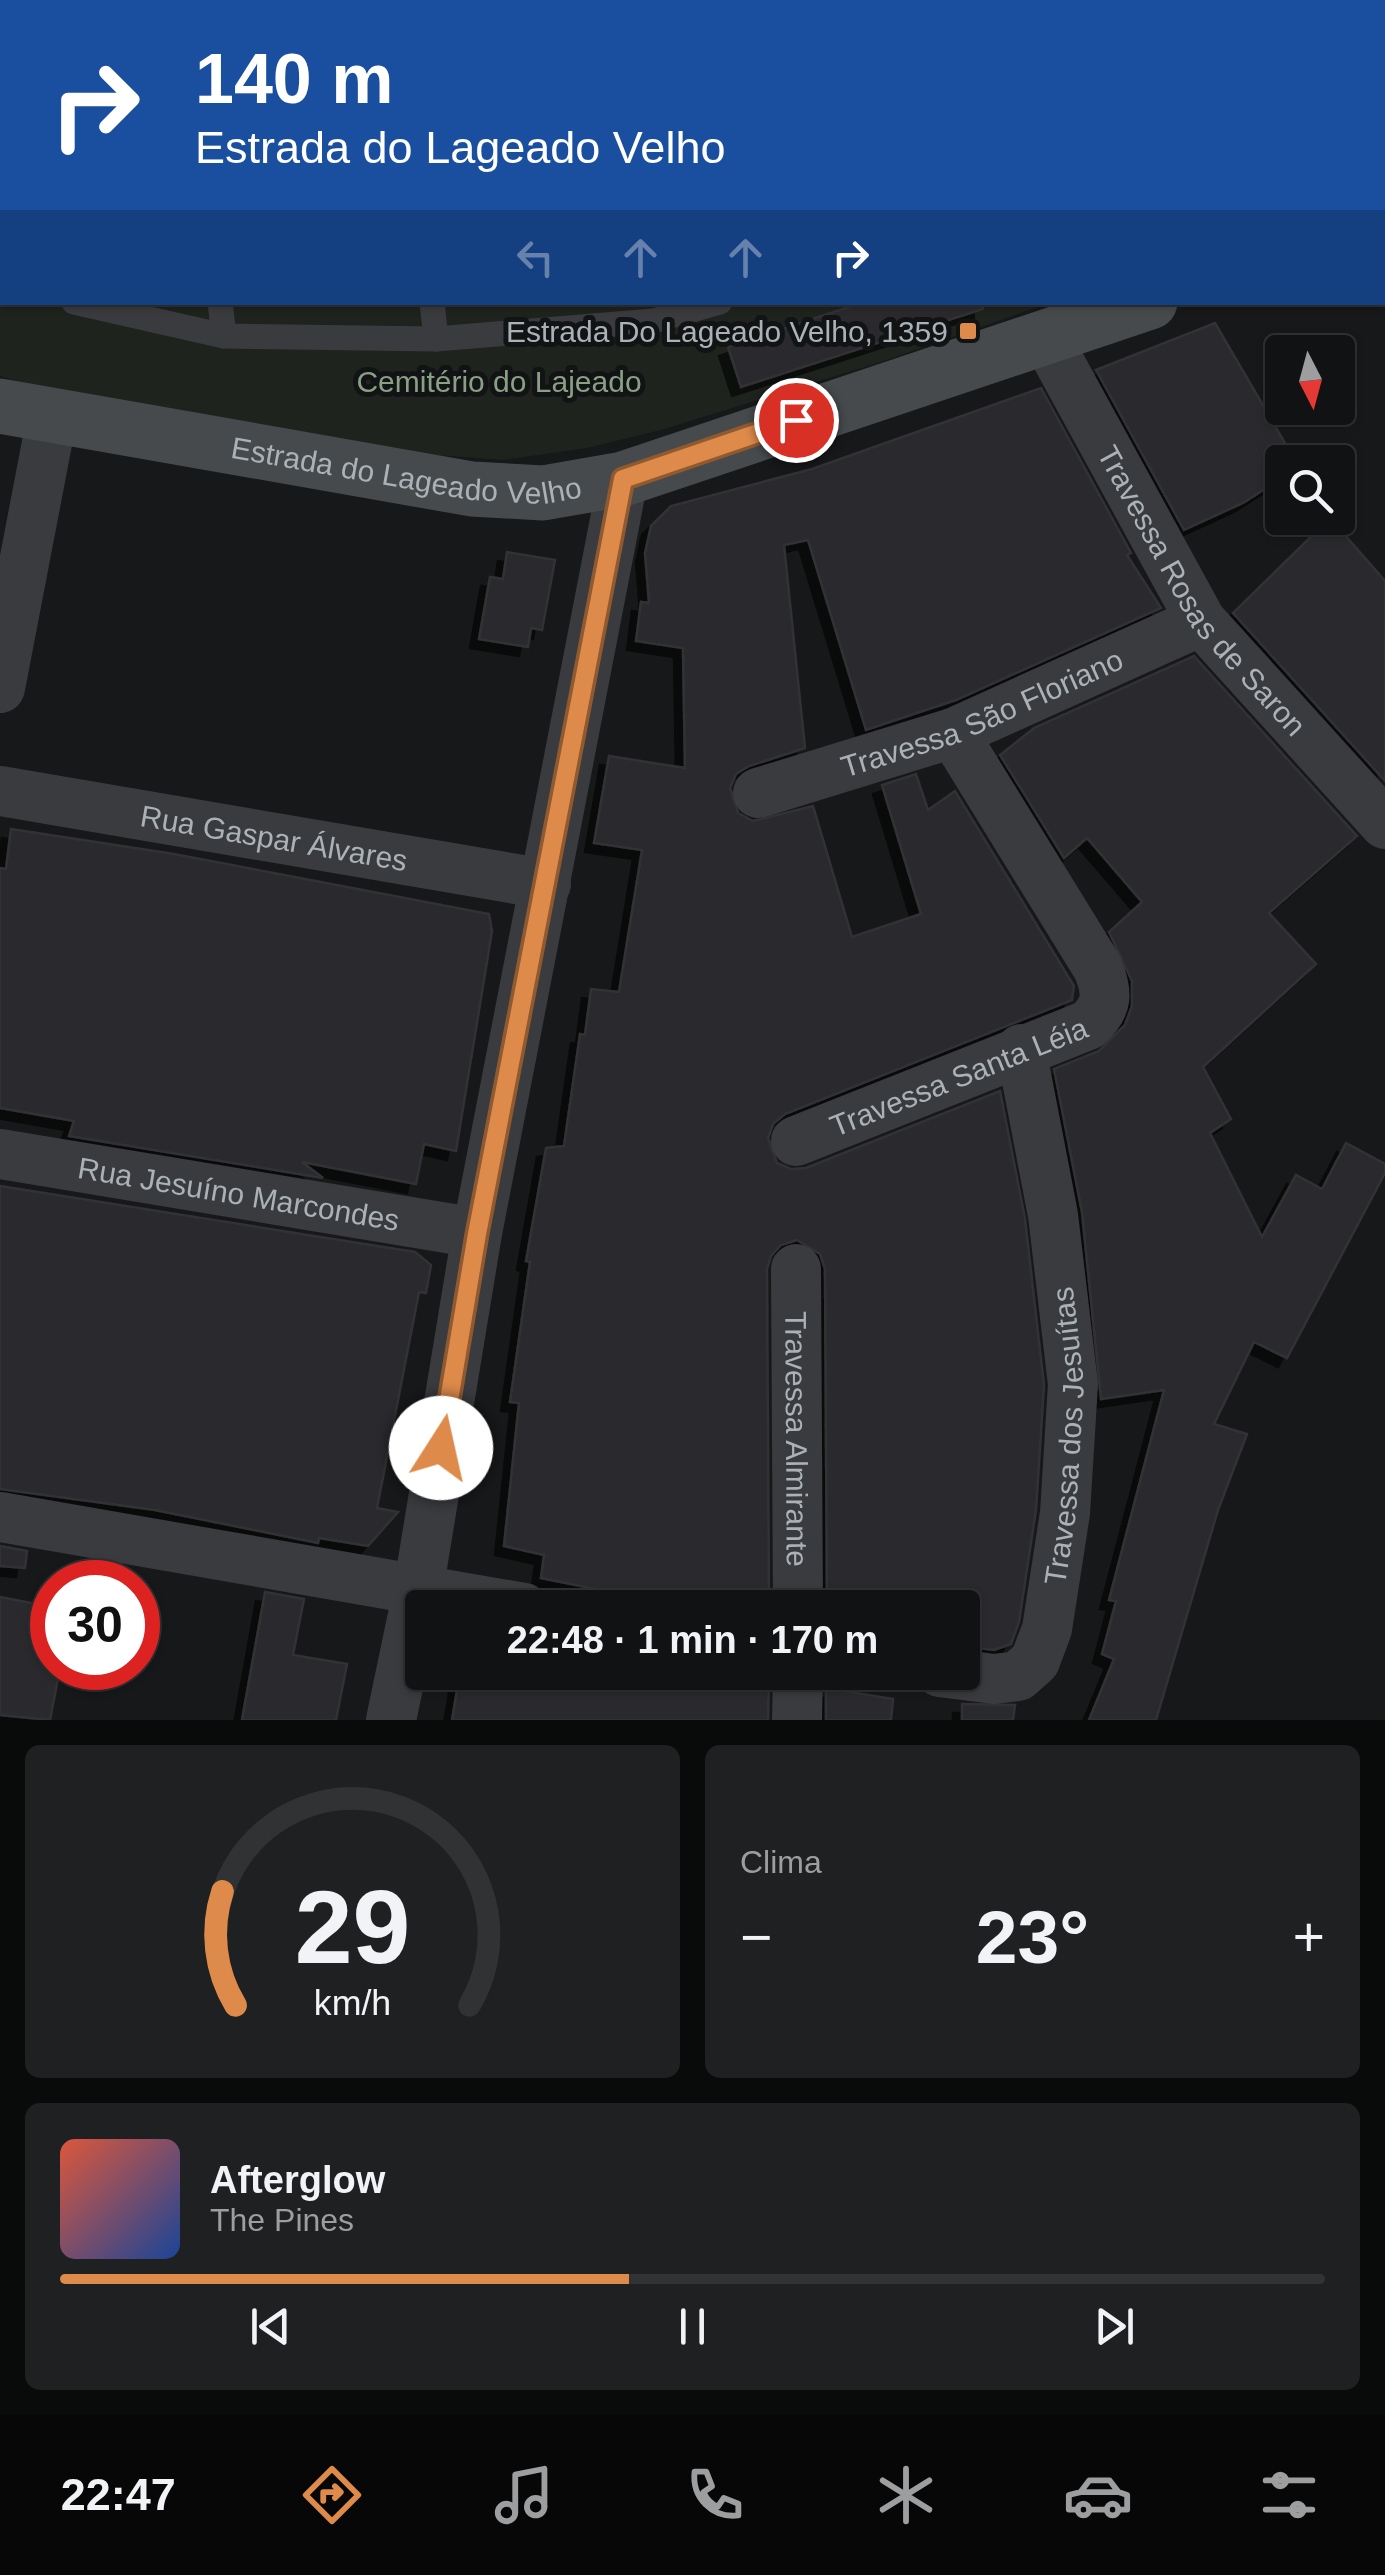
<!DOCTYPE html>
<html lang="pt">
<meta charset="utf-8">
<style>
:root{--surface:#111213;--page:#1e2021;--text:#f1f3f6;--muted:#9c9ea0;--line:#303233;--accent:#de8a4a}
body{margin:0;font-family:Arial,sans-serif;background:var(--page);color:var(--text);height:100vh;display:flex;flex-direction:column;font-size:38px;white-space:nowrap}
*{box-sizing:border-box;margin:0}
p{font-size:32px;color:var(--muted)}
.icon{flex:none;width:55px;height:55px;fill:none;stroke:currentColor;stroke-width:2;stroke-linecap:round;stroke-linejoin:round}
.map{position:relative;height:1720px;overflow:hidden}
.details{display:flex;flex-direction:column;gap:25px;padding:25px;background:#090a0a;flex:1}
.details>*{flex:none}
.hud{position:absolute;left:0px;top:0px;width:1385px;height:305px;box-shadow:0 2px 8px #0004,0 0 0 2px var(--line);background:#1a4fa0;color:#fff;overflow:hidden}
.needle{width:65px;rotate:174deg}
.tools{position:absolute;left:1265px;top:335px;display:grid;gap:20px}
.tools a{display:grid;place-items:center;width:90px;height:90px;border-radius:10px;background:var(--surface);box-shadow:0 2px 8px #0004,0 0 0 2px var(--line);font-size:50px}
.speed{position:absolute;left:30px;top:1560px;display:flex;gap:20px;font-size:50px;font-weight:700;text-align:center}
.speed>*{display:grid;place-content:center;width:130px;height:130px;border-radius:50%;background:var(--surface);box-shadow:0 2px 8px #0004,0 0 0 2px var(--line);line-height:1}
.speed .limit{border:15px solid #d22;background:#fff;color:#111}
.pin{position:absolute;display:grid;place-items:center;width:85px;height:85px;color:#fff;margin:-42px;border:5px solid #fff;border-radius:50%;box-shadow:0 2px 10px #0007}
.me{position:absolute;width:110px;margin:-55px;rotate:10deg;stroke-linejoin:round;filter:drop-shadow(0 0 8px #0008)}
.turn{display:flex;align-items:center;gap:35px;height:210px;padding:0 30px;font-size:45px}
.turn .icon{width:130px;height:130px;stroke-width:2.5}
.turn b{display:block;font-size:70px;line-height:85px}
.lanes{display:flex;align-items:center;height:95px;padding:0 30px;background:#0003;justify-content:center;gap:50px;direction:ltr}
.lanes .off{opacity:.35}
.big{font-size:75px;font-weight:600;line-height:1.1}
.details .tile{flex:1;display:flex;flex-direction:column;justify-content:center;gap:15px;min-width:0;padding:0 35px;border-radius:15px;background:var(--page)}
.details .dial{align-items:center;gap:0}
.dial svg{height:260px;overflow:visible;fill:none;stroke:var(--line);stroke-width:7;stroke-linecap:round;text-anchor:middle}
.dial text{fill:var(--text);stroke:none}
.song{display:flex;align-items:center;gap:30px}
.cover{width:120px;height:120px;border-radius:15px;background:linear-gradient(135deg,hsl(10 70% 55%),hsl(220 70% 35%))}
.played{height:10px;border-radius:5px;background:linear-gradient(90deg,var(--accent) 45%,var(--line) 45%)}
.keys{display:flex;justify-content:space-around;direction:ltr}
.heat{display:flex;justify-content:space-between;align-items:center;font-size:55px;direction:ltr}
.details .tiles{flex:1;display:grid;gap:25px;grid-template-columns:1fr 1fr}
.tile:last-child{grid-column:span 2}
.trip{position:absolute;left:405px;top:1590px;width:575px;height:100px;border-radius:10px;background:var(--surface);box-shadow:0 2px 8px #0004,0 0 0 2px var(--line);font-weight:600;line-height:100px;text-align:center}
.tab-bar{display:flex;height:160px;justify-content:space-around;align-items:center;background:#070708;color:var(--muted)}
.tab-bar .icon{width:70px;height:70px}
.tab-bar .selected{color:var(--accent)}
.tab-bar b{font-size:45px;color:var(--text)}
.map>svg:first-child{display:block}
.green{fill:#1e231e}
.building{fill:#2a2b2d;stroke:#323235;stroke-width:2.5;filter:url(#shadow)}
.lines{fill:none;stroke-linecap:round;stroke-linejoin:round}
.service{stroke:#393b3e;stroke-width:25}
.minor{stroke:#393b3e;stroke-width:50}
.secondary{stroke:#474a4d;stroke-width:55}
.route-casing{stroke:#905a30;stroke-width:25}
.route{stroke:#de8a4a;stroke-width:18}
.poi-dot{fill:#de8a4a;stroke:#121314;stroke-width:4}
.labels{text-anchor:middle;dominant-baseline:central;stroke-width:10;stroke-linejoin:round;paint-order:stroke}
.poi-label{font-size:30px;fill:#abb2b7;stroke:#121314;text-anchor:end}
.park-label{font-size:30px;fill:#89a084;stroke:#121314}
.street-label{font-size:30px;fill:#abb2b7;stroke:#121314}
</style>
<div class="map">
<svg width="1385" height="1720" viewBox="0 0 1385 1720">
<defs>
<filter id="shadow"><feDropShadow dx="-9" dy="9" stdDeviation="0" flood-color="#0009"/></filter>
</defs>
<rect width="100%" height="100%" fill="#171819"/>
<path class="green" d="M0,0H1369L2,2V302L1049,303L881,362L661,430L587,448L503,460L410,453L57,393L0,376Z"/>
<g class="building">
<path d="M864,302H982L983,309L741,387L728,347Z"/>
<path d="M1215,323L1296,462H1282V478L1243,503L1184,530L1096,370Z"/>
<path d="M1041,388L1131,553L1127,555L1161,608L956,700L866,730L808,540L784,545L805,748L749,766L736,774L730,788L738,813L753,821L813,806L852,937L921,914L882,785L916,774L928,810L955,791L1074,986L1072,1000L785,1114L773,1124L768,1138L777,1163L791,1169L806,1168L1000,1091L1025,1219L1044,1385L1036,1510L1019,1622L1011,1644L994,1650L962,1646V1608H827L825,1269L820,1254L797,1240L781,1245L771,1256L767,1269L769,1608L649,1600L541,1578L544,1555L504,1546L519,1403L510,1402L530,1262L526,1261L546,1148L564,1146L580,1034L585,1035L591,989L619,992L642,850L594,843L609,756L685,768L683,648L636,641L641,602L649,603L645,553L651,526L671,506L812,469Z"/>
<path d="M1330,518L1385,581V781L1233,613Z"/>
<path d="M507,552L555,560L542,630L531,628L528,647L479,639L490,577L503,579Z"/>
<path d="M1194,656L1357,836L1269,913L1316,964L1203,1067L1231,1119L1210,1133L1262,1237L1296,1175L1322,1189L1346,1143L1385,1164V1173L1287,1358L1254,1342L1214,1424L1247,1434L1218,1510L1156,1720H1089L1114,1659L1102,1654L1116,1601L1109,1600L1164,1390L1101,1399L1082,1212L1054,1069L1099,1051L1125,1025L1132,1006V981L1109,932L1142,902L1087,838L1064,858L1000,755L1034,728Z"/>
<path d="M11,829L174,854L489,914L492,931L456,1151L424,1144L416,1184L302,1162L323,1178L69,1136L74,1121L0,1108V868L6,869Z"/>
<path d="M0,1186L415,1252L431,1265L426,1293L419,1292L377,1508L398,1512L368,1546L319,1538L318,1543L155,1510L0,1489Z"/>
<path d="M0,1546L27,1551L25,1568L0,1566Z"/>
<path d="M265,1592L304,1599L293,1655L347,1664L336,1720H242Z"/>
<path d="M0,1597L52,1607V1668H60L50,1720L0,1715Z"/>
<path d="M460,1672H735L769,1678L768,1720H452Z"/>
<path d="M826,1688L893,1699L891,1720H826Z"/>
<path d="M962,1704L1015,1705L1013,1720H962Z"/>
</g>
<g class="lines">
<g class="service">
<path d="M180,0V2"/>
<path d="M395,0V2"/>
<path d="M610,0V2"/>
<path d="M827,0L828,2"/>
<path d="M1036,0V2"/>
<path d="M122,2L125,0"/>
<path d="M1329,2L1331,0"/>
<path d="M0,100L2,98"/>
<path d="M0,286L2,287"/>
<path d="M74,302L224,336L436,339L653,321L720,302"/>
<path d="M220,302L224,336"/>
<path d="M432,302L436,339"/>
</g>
<g class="minor">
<path id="s1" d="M1046,338L1201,621L1385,824"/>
<path d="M0,688L52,417"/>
<path id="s2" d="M0,791L546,884"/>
<path id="s3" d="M758,793L953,733L1201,621"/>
<path id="s4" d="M796,1141L1088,1025C1108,1007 1108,993 1098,968L953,733"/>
<path id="s5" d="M0,1154L477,1233"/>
<path id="s6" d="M796,1269L798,1608"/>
<path d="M0,1517L524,1608"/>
<path id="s7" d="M940,1672L994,1679L1018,1676L1035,1661L1047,1629L1065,1513L1073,1384L1053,1215L1021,1049"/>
<path d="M391,1720L418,1591L477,1233L623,479"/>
<path d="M797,1720L798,1672"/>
</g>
<g class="secondary">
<path d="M1382,219L1385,218"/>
<path id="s8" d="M0,406L472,489L543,493L623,479L1150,302"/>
</g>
</g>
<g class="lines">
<defs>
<path id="route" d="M441,1448L477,1234L623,479L796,420"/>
</defs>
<use href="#route" class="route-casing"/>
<use href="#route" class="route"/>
</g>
<rect class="poi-dot" x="958" y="321" width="20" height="20" rx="5"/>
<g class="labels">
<g class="poi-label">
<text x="948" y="331">Estrada Do Lageado Velho, 1359</text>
</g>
<g class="park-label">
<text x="499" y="381">Cemitério do Lajeado</text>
</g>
<g class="street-label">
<text stroke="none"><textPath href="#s8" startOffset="412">Estrada do Lageado Velho</textPath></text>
<text stroke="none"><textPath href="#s1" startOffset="298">Travessa Rosas de Saron</textPath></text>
<text stroke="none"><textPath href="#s3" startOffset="238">Travessa São Floriano</textPath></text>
<text stroke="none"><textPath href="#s2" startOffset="278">Rua Gaspar Álvares</textPath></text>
<text stroke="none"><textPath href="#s4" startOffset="175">Travessa Santa Léia</textPath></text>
<text stroke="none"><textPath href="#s5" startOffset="242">Rua Jesuíno Marcondes</textPath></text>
<text stroke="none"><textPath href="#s7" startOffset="330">Travessa dos Jesuítas</textPath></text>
<text stroke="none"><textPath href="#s6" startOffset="170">Travessa Almirante</textPath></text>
</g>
</g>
</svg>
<div class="tools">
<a><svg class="needle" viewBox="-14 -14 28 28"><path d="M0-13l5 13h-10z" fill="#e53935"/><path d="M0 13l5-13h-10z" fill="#9c9ea0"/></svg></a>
<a><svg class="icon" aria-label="search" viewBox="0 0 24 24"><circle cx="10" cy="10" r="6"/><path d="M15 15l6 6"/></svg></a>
</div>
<div class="speed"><div class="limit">30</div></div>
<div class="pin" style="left:796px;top:420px;background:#d93025"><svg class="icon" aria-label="arrive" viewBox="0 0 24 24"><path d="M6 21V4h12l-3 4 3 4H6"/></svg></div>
<svg class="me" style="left:441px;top:1448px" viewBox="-20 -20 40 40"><circle r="19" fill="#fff"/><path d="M0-13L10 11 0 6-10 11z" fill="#de8a4a"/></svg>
<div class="trip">22:48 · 1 min · 170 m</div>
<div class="hud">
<div class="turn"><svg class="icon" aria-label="right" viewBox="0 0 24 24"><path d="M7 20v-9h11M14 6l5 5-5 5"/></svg><div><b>140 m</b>Estrada do Lageado Velho</div></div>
<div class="lanes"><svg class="icon off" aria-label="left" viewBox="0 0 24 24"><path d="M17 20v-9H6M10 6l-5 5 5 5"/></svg><svg class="icon off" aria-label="ahead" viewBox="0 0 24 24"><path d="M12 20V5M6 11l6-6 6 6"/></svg><svg class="icon off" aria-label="ahead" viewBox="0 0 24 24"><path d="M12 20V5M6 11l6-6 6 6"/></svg><svg class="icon" aria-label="right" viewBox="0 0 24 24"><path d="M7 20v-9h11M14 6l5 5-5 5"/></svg></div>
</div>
</div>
<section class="details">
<div class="tiles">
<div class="tile dial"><svg viewBox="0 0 100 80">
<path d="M14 69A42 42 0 1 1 86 69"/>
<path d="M14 69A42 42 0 0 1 10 34" stroke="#de8a4a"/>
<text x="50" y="56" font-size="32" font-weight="700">29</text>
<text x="50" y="72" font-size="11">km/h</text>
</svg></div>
<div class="tile"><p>Clima</p>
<div class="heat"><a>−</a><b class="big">23°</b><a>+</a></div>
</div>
<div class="tile">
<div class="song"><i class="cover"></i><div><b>Afterglow</b><p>The Pines</p></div></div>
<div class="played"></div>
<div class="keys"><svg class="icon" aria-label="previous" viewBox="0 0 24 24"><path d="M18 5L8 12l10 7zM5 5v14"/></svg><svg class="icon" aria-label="pause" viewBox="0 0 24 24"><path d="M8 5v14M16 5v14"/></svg><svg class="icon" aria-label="next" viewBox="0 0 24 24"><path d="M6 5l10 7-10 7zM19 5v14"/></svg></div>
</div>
</div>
</section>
<nav class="tab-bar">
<b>22:47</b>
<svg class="icon selected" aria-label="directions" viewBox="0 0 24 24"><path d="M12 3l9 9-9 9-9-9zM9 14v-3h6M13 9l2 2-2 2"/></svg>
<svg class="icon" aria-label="music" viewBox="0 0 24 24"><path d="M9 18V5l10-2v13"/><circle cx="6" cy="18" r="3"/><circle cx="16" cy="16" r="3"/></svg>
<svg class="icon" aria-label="phone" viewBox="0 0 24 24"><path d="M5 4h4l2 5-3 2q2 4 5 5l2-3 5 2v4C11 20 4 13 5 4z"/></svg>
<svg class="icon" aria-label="climate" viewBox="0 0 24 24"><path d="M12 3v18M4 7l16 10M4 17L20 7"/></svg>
<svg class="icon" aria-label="car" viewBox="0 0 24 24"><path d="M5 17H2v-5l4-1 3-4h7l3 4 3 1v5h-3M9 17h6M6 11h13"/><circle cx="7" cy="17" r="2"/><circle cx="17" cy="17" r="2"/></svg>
<svg class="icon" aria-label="filters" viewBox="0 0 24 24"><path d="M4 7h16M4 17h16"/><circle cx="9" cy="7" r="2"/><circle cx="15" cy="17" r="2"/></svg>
</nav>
